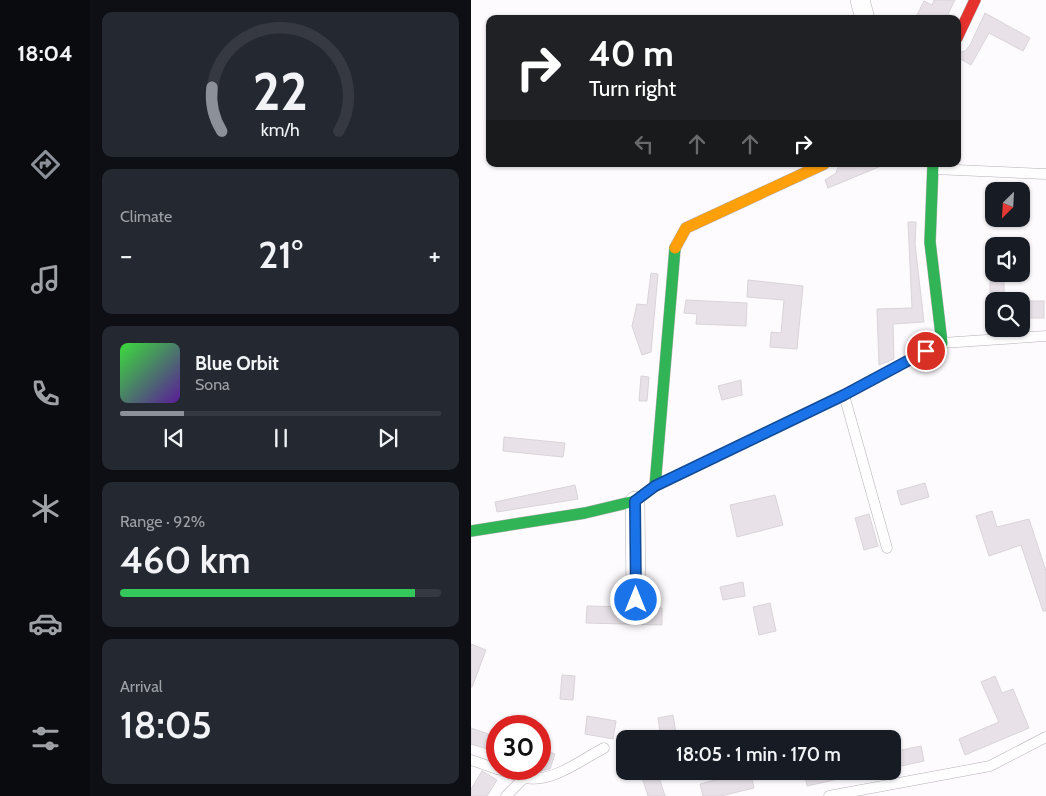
<!DOCTYPE html>
<meta charset="utf-8">
<style>
:root{--surface:#171b24;--page:#242831;--text:#f1f3f6;--muted:#9ea1a6;--line:#363941;--accent:#8c9099}
body{margin:0;font-family:Cabin,sans-serif;background:var(--page);color:var(--text);height:100vh;display:flex;flex-direction:column;font-size:19px;white-space:nowrap}
*{box-sizing:border-box;margin:0}
p{font-size:16px;color:var(--muted)}
.icon{flex:none;width:28px;height:28px;fill:none;stroke:currentColor;stroke-width:2;stroke-linecap:round;stroke-linejoin:round}
.map{position:relative;flex:1;overflow:hidden}
.sheet{display:flex;flex-direction:column;gap:12px;padding:12px;background:#0d0f14;width:381px}
.sheet>*{flex:none}
.guide{position:absolute;left:15px;top:15px;width:475px;height:152px;border-radius:10px;box-shadow:0 1px 4px #0004;background:#202124;color:#fff;overflow:hidden}
.needle{width:32px;rotate:204deg}
.controls{position:absolute;left:514px;top:182px;display:grid;gap:10px}
.controls a{display:grid;place-items:center;width:45px;height:45px;border-radius:10px;background:var(--surface);box-shadow:0 1px 4px #0004;font-size:25px}
.speed{position:absolute;left:15px;top:715px;display:flex;gap:10px;font-size:25px;font-weight:700;text-align:center}
.speed>*{display:grid;place-content:center;width:65px;height:65px;border-radius:50%;background:var(--surface);box-shadow:0 1px 4px #0004;line-height:1}
.speed .limit{border:8px solid #d22;background:#fff;color:#111}
.pin{position:absolute;display:grid;place-items:center;width:42px;height:42px;color:#fff;margin:-21px;border:2px solid #fff;border-radius:50%;box-shadow:0 1px 5px #0007}
.me{position:absolute;width:55px;margin:-28px;rotate:0deg;stroke-linejoin:round;filter:drop-shadow(0 0 4px #0008)}
.turn{display:flex;align-items:center;gap:18px;height:105px;padding:0 20px;font-size:22px}
.turn .icon{width:65px;height:65px;stroke-width:2.5}
.turn b{display:block;font-size:35px;line-height:42px}
.lanes{display:flex;align-items:center;height:48px;padding:0 20px;background:#0003;justify-content:center;gap:25px;direction:ltr}
.lanes .off{opacity:.35}
.big{font-size:38px;font-weight:600;line-height:1.1}
.sheet .widget{flex:1;display:flex;flex-direction:column;justify-content:center;gap:8px;min-width:0;padding:0 18px;border-radius:10px;background:var(--page)}
.sheet .dial{align-items:center;gap:0}
.dial svg{height:130px;overflow:visible;fill:none;stroke:var(--line);stroke-width:7;stroke-linecap:round;text-anchor:middle}
.dial text{fill:var(--text);stroke:none}
.song{display:flex;align-items:center;gap:15px}
.cover{width:60px;height:60px;border-radius:8px;background:linear-gradient(135deg,hsl(120 70% 55%),hsl(270 70% 35%))}
.played{height:5px;border-radius:2px;background:linear-gradient(90deg,var(--accent) 20%,var(--line) 20%)}
.keys{display:flex;justify-content:space-around;direction:ltr}
.heat{display:flex;justify-content:space-between;align-items:center;font-size:28px;direction:ltr}
.charge{height:8px;border-radius:4px;background:linear-gradient(90deg,#34c759 92%,var(--line) 0)}
.trip{position:absolute;left:145px;top:730px;width:285px;height:50px;border-radius:10px;background:var(--surface);box-shadow:0 1px 4px #0004;font-weight:600;line-height:50px;text-align:center}
main{display:flex;flex:1;min-height:0}
.menu{display:flex;flex-direction:column;width:90px;justify-content:space-around;align-items:center;background:#090b0e;color:var(--muted)}
.menu .icon{width:35px;height:35px}
.menu .current{color:var(--accent)}
.menu b{font-size:22px;color:var(--text)}
.map>svg:first-child{display:block}
.building{fill:#e8e2e8;stroke:#d9d4d9}
.lines{fill:none;stroke-linecap:round;stroke-linejoin:round}
.lane-casing{stroke:#b5b1b5;stroke-width:11}
.street-casing{stroke:#b5b1b5;stroke-width:20}
.fast-casing{stroke:#b5b1b5;stroke-width:12}
.slow-casing{stroke:#b5b1b5;stroke-width:12}
.jam-casing{stroke:#b5b1b5;stroke-width:12}
.lane{stroke:#fffeff;stroke-width:10}
.street{stroke:#fffeff;stroke-width:19}
.fast{stroke:#30b455;stroke-width:11}
.slow{stroke:#ff9f0a;stroke-width:11}
.jam{stroke:#e5322d;stroke-width:11}
.route-casing{stroke:#114b97;stroke-width:12}
.route{stroke:#1a73e8;stroke-width:9}
</style>
<main>
<nav class="menu">
<b>18:04</b>
<svg class="icon current" aria-label="directions" viewBox="0 0 24 24"><path d="M12 3l9 9-9 9-9-9zM9 14v-3h6M13 9l2 2-2 2"/></svg>
<svg class="icon" aria-label="music" viewBox="0 0 24 24"><path d="M9 18V5l10-2v13"/><circle cx="6" cy="18" r="3"/><circle cx="16" cy="16" r="3"/></svg>
<svg class="icon" aria-label="phone" viewBox="0 0 24 24"><path d="M5 4h4l2 5-3 2q2 4 5 5l2-3 5 2v4C11 20 4 13 5 4z"/></svg>
<svg class="icon" aria-label="climate" viewBox="0 0 24 24"><path d="M12 3v18M4 7l16 10M4 17L20 7"/></svg>
<svg class="icon" aria-label="car" viewBox="0 0 24 24"><path d="M5 17H2v-5l4-1 3-4h7l3 4 3 1v5h-3M9 17h6M6 11h13"/><circle cx="7" cy="17" r="2"/><circle cx="17" cy="17" r="2"/></svg>
<svg class="icon" aria-label="filters" viewBox="0 0 24 24"><path d="M4 7h16M4 17h16"/><circle cx="9" cy="7" r="2"/><circle cx="15" cy="17" r="2"/></svg>
</nav>
<section class="sheet">
<div class="widget dial"><svg viewBox="0 0 100 80">
<path d="M14 69A42 42 0 1 1 86 69"/>
<path d="M14 69A42 42 0 0 1 8 42" stroke="#8c9099"/>
<text x="50" y="56" font-size="32" font-weight="700">22</text>
<text x="50" y="72" font-size="11">km/h</text>
</svg></div>
<div class="widget"><p>Climate</p>
<div class="heat"><a>−</a><b class="big">21°</b><a>+</a></div>
</div>
<div class="widget">
<div class="song"><i class="cover"></i><div><b>Blue Orbit</b><p>Sona</p></div></div>
<div class="played"></div>
<div class="keys"><svg class="icon" aria-label="previous" viewBox="0 0 24 24"><path d="M18 5L8 12l10 7zM5 5v14"/></svg><svg class="icon" aria-label="pause" viewBox="0 0 24 24"><path d="M8 5v14M16 5v14"/></svg><svg class="icon" aria-label="next" viewBox="0 0 24 24"><path d="M6 5l10 7-10 7zM19 5v14"/></svg></div>
</div>
<div class="widget"><p>Range · 92%</p><b class="big">460 km</b><div class="charge"></div></div>
<div class="widget"><p>Arrival</p><b class="big">18:05</b></div>
</section>
<div class="map">
<svg width="575" height="796" viewBox="0 0 575 796">
<rect width="100%" height="100%" fill="#fdfbfd"/>
<g class="building">
<path d="M463,0H484L477,14L480,16L479,19H453L446,15L453,1L461,5Z"/>
<path d="M514,13L559,38L552,51L518,33L500,65L486,57V53L494,51L499,45Z"/>
<path d="M368,164H415L357,188L354,180L365,173Z"/>
<path d="M437,222H445L444,244L453,322L422,324L423,359L408,365L406,309L441,308Z"/>
<path d="M180,273L187,274L180,352L171,355L161,326L166,304L176,305Z"/>
<rect x="519" y="274" width="14" height="27"/>
<path d="M277,280L332,286L326,349L299,347L300,332L310,333L313,300L276,297Z"/>
<path d="M215,300L276,303L275,326L225,324L226,314L213,313Z"/>
<rect x="550" y="301" width="23" height="17"/>
<path d="M170,376L178,377L176,401H168Z"/>
<path d="M270,380L271,395L251,400L247,386Z"/>
<path d="M33,437L94,443L92,457L32,451Z"/>
<path d="M454,483L458,497L430,505L426,491Z"/>
<path d="M104,485L107,499L26,512L24,502Z"/>
<path d="M304,495L312,525L266,537L259,505Z"/>
<path d="M521,511L526,527L558,519L575,571V611H572L550,545L518,556L505,516Z"/>
<path d="M398,514L407,546L393,550L384,518Z"/>
<path d="M272,582L274,596L252,600L249,587Z"/>
<path d="M299,603L305,631L288,635L282,607Z"/>
<path d="M116,606L156,607L165,611L173,607L191,608V625L115,623Z"/>
<path d="M0,644L15,650L1,687H0Z"/>
<path d="M91,675L104,676L102,700L89,699Z"/>
<path d="M524,676L531,693L542,689L558,728L494,755L488,739L528,722L510,682Z"/>
<path d="M202,715L206,739H190L187,718Z"/>
<path d="M116,716L145,721L142,739L114,734Z"/>
<path d="M0,728L26,737V752L0,744Z"/>
<path d="M450,746L453,761L421,768V752Z"/>
<path d="M69,749L84,754L79,769L69,771Z"/>
<path d="M11,771L26,780L16,796H0V789Z"/>
<path d="M169,771H186L194,796H177Z"/>
<path d="M279,771L283,788L250,796H232L229,784Z"/>
<path d="M333,771H375L376,777L336,786Z"/>
</g>
<g class="lines">
<defs>
<g id="lane">
<path d="M463,169L575,174"/>
<path d="M373,395L416,548"/>
<path d="M187,485L373,395L471,343L575,336"/>
<path d="M0,760L26,769"/>
<path d="M27,769L53,778L35,796"/>
<path d="M53,778C82,783 108,761 133,748"/>
<path d="M358,796L519,766L575,737"/>
</g>
<g id="street">
<path d="M389,0L394,19"/>
<path d="M164,501L165,600"/>
</g>
<g id="fast">
<path d="M462,164L459,242L471,343"/>
<path d="M0,531L114,513L164,501L184,486L204,248"/>
</g>
<path id="slow" d="M204,248L215,228L353,164"/>
<path id="jam" d="M486,38L504,0"/>
</defs>
<use href="#lane" class="lane-casing"/>
<use href="#street" class="street-casing"/>
<use href="#fast" class="fast-casing"/>
<use href="#slow" class="slow-casing"/>
<use href="#jam" class="jam-casing"/>
<use href="#lane" class="lane"/>
<use href="#street" class="street"/>
<use href="#fast" class="fast"/>
<use href="#slow" class="slow"/>
<use href="#jam" class="jam"/>
</g>
<g class="lines">
<defs>
<path id="route" d="M165,600L164,501L184,486L373,395L455,351"/>
</defs>
<use href="#route" class="route-casing"/>
<use href="#route" class="route"/>
</g>
</svg>
<div class="controls">
<a><svg class="needle" viewBox="-14 -14 28 28"><path d="M0-13l5 13h-10z" fill="#e53935"/><path d="M0 13l5-13h-10z" fill="#9ea1a6"/></svg></a>
<a><svg class="icon" aria-label="sound" viewBox="0 0 24 24"><path d="M4 9h4l5-4v14l-5-4H4zM17 9q2 3 0 6"/></svg></a>
<a><svg class="icon" aria-label="search" viewBox="0 0 24 24"><circle cx="10" cy="10" r="6"/><path d="M15 15l6 6"/></svg></a>
</div>
<div class="speed"><div class="limit">30</div></div>
<div class="pin" style="left:455px;top:351px;background:#d93025"><svg class="icon" aria-label="arrive" viewBox="0 0 24 24"><path d="M6 21V4h12l-3 4 3 4H6"/></svg></div>
<svg class="me" style="left:165px;top:600px" viewBox="-20 -20 40 40"><circle r="17" fill="#1a73e8" stroke="#fff" stroke-width="3"/><path d="M0-11L8 9 0 5-8 9z" fill="#fff"/></svg>
<div class="trip">18:05 · 1 min · 170 m</div>
<div class="guide">
<div class="turn"><svg class="icon" aria-label="right" viewBox="0 0 24 24"><path d="M7 20v-9h11M14 6l5 5-5 5"/></svg><div><b>40 m</b>Turn right</div></div>
<div class="lanes"><svg class="icon off" aria-label="left" viewBox="0 0 24 24"><path d="M17 20v-9H6M10 6l-5 5 5 5"/></svg><svg class="icon off" aria-label="ahead" viewBox="0 0 24 24"><path d="M12 20V5M6 11l6-6 6 6"/></svg><svg class="icon off" aria-label="ahead" viewBox="0 0 24 24"><path d="M12 20V5M6 11l6-6 6 6"/></svg><svg class="icon" aria-label="right" viewBox="0 0 24 24"><path d="M7 20v-9h11M14 6l5 5-5 5"/></svg></div>
</div>
</div>
</main>
